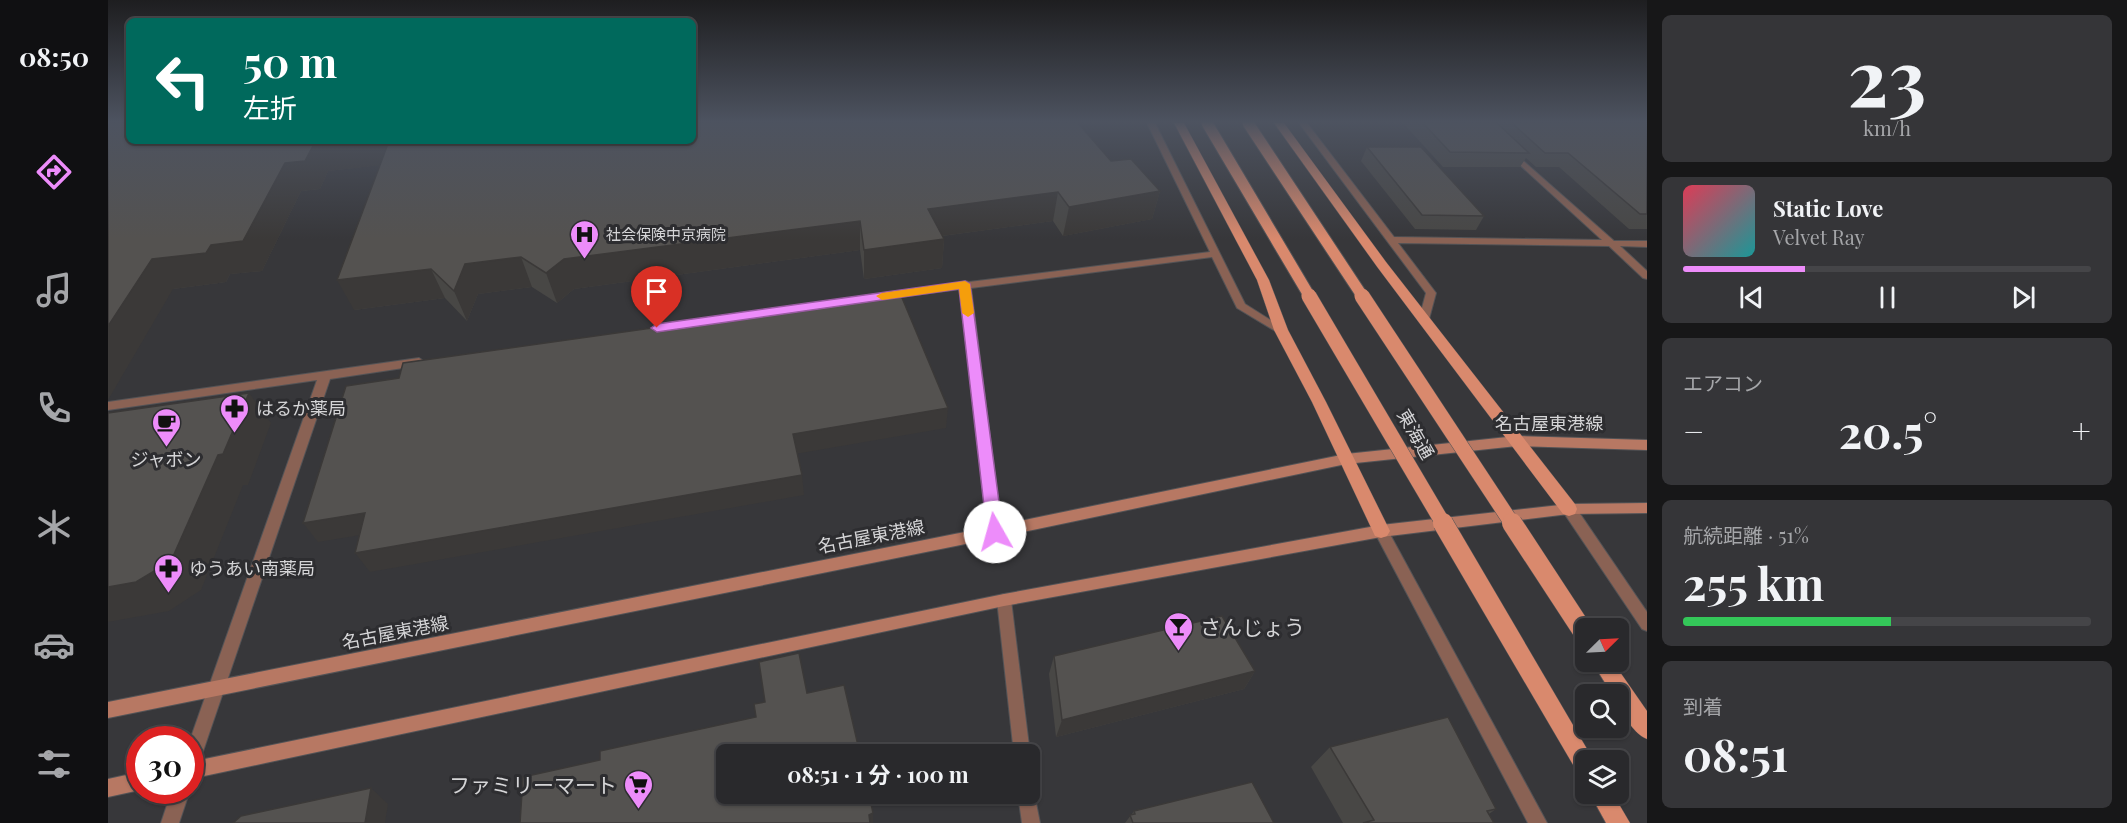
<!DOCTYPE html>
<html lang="ja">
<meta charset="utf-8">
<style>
:root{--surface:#29292c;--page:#353538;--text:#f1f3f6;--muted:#a5a6a9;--line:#454548;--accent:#ed8cfa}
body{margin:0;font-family:"Playfair Display","Noto Sans JP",serif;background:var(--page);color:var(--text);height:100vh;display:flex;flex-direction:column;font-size:22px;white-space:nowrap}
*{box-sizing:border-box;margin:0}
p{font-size:20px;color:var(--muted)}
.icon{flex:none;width:33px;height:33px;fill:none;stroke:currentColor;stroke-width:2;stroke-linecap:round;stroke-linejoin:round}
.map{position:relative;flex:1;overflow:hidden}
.panel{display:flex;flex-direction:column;gap:15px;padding:15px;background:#171718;width:480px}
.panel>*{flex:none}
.hud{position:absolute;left:18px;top:18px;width:570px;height:126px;border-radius:9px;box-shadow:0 2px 4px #0004,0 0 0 2px var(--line);background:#00695c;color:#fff;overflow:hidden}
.needle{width:39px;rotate:66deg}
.fabs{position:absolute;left:1467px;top:618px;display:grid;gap:12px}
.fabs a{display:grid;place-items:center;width:54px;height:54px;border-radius:9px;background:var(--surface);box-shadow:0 2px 4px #0004,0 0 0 2px var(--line);font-size:30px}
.speed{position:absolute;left:18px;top:726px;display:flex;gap:12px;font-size:30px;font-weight:700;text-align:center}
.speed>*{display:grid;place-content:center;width:78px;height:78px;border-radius:50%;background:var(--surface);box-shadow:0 2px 4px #0004,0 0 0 2px var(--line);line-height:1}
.speed .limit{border:9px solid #d22;background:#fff;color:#111}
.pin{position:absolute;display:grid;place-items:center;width:51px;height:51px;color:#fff;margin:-62px -26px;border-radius:50% 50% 50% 0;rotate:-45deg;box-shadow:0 0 6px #0007}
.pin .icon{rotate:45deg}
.me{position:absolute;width:66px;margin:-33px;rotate:353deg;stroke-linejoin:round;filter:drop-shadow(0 0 4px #0008)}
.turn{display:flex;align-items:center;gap:21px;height:126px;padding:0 18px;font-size:27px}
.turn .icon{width:78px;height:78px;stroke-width:2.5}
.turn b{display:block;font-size:42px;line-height:51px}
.big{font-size:45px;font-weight:700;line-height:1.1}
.panel .card{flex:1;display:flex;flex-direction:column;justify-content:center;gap:9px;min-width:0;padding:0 21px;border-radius:9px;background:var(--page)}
.panel .dial{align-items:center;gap:0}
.dial b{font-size:78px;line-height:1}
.song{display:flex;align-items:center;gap:18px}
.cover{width:72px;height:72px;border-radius:9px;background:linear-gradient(135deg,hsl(350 70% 55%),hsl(180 70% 35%))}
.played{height:6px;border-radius:3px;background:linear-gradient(90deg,var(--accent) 30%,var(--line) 30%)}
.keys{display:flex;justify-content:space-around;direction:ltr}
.heat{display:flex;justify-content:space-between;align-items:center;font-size:33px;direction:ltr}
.charge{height:9px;border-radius:4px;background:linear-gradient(90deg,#34c759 51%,var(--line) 0)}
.trip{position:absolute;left:608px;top:744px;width:324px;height:60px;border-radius:9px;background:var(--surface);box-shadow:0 2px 4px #0004,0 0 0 2px var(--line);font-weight:700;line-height:60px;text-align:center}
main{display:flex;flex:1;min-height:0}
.menu{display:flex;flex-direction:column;width:108px;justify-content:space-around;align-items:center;background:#101012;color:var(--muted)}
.menu .icon{width:42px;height:42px}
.menu .on{color:var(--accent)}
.menu b{font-size:27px;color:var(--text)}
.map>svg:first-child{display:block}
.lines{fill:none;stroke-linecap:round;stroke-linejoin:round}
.minor-casing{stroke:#535356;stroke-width:2}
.secondary-casing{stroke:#535356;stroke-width:2}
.primary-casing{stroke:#535356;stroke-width:1}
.minor{fill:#8a6254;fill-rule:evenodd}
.secondary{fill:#b77863;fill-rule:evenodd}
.primary{fill:#d9896d;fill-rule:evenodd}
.primary-bridge-far2-casing{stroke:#535356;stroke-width:13;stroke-linecap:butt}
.primary-bridge-far1-casing{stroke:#535356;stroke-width:16;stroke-linecap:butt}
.primary-bridge-casing{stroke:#535356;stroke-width:21;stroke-linecap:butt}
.primary-bridge-far2{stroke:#d9896d;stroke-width:11}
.primary-bridge-far1{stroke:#d9896d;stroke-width:15}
.primary-bridge{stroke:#d9896d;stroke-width:20}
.wall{fill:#484745}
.shaded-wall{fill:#3b3938}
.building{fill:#545250;stroke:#3b3938;stroke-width:1.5}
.route{fill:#ed8cfa;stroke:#9a5ba2;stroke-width:1.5}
.slow{fill:#f59e0b}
.labels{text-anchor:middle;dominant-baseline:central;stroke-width:6;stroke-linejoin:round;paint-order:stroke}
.far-poi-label{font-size:15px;fill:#d5d5d7;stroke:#2d2d30;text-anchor:start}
.poi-label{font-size:18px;fill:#d5d5d7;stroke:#2d2d30;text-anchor:start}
.street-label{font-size:18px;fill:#d5d5d7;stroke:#2d2d30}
.near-poi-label{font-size:21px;fill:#d5d5d7;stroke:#2d2d30;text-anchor:start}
</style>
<main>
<nav class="menu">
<b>08:50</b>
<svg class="icon on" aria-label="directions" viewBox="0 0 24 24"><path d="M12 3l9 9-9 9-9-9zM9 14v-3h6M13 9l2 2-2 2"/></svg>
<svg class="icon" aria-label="music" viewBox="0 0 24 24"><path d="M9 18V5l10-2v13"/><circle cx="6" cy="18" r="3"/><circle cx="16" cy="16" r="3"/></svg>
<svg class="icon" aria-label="phone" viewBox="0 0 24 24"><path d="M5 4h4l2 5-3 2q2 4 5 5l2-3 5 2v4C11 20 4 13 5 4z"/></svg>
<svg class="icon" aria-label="climate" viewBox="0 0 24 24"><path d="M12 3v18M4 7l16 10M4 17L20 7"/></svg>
<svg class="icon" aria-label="car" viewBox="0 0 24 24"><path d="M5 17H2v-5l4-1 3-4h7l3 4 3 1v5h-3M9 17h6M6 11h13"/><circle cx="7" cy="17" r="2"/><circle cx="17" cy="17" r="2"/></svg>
<svg class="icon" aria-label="filters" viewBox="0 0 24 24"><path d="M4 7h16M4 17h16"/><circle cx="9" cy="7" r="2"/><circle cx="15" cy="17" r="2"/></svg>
</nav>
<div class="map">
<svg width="1539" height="823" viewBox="0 0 1539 823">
<rect width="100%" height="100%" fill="#37373a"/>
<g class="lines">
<defs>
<g id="minor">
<path d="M1039,123H1047L1137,304L1178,330L1173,333L1169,332L1129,308L1104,257L863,288L894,532L892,536L887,538L882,536L880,532L853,289L776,299L771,296L776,293L852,283L857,281L861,282L1102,252Z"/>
<path d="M1191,123H1199L1286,237L1494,240L1401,155V151H1404L1506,241H1539V247L1512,246L1539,271V279L1535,278L1501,246L1290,243L1328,293L1321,319L1316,322L1312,321L1311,319L1318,293Z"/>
<path d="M311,358L317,362L315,365L222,379L91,763L88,769L82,771V740L209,380L0,410V402Z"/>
<path d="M1461,504L1466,505L1539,612V631L1534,629L1456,513L1454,509L1456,505Z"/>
<path d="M1273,525L1278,527L1439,823H1420L1266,531L1268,527Z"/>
<path d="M896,594L901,596L903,600L922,754L921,757V754H906L889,600L891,596Z"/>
<path d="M921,786L925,788L932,823H914L910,794H921Z"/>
<path d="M64,790H82L71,823H53Z"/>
</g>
<g id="secondary">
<path d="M1409,436L1539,440V450L1409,446L1238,464L887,538L0,718V702L887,526L1238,454Z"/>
<path d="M1539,503V513L1461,514L1273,537L896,606L82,779V762L896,594L1273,525L1461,504Z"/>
<path d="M32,772V790L0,797V779Z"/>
</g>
<g id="primary">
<path d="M1066,123H1076L1161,280L1180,330L1218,402L1282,531L1279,536L1273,538L1267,536L1204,402L1166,330L1149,280Z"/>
<path d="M1166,123H1176L1278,262L1467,504L1469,509L1467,514L1461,516L1455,514L1270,268Z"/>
<path d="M1484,662H1505L1539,711V739C1525,734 1510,709 1510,694H1504Z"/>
<path d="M1482,794H1505L1522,823H1498Z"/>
</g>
</defs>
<use href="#minor" class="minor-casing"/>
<use href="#secondary" class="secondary-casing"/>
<use href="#primary" class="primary-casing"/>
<use href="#minor" class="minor"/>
<use href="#secondary" class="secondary"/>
<use href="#primary" class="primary"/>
<defs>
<g id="primary-bridge-far2">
<path d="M1099,123L1202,297"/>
<path d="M1140,123L1255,297"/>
</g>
<g id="primary-bridge-far1">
<path d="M1201,296L1336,525"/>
<path d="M1254,296L1405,525"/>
</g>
<g id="primary-bridge">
<path d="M1335,523L1478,767"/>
<path d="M1404,523L1478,636"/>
</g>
</defs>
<use href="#primary-bridge-far2" class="primary-bridge-far2-casing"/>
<use href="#primary-bridge-far1" class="primary-bridge-far1-casing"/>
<use href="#primary-bridge" class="primary-bridge-casing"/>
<use href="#primary-bridge-far2" class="primary-bridge-far2"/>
<use href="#primary-bridge-far1" class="primary-bridge-far1"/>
<use href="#primary-bridge" class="primary-bridge"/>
</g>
<g class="wall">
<path d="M0,123L1003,161L1052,191L1044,219L955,236L945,221L834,236L836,239L834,268L756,279L752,250L466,289L449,303L424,287L370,294L359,321L337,298L246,310L272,165L220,171L212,189L193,191L154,271L122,274L118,282L65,289Z"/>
<path d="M1295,123H1539V229H1521L1451,167H1428L1418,158L1412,167H1335Z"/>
<path d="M1259,147L1376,216L1368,230L1307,229L1253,161Z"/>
<path d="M946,656L1147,671L1136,689L948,737L941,674Z"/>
<path d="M1222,747L1388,809L1381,814L1386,823H1235L1203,767Z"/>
<path d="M1026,811L1166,823H1017Z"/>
</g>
<g class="shaded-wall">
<path d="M229,141H285L295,163L220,171L212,189L193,191L154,271L122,274L118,282L65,289L0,400V326L44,259L103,245L177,163L206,144Z"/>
<path d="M1052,191L1044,219L955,236L961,207Z"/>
<path d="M950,192L945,221L818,238L820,209Z"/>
<path d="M752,221V250L466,289L449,303L438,273L456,259Z"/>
<path d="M836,239L834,268L756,279V250Z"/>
<path d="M413,257L424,287L370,294L359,321L346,291L357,264Z"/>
<path d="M323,269L337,298L246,310L229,280Z"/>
<path d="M141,393L163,423L140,485H135L93,590L61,611L0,622V587L110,455Z"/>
<path d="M840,408L838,428L687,454L685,434Z"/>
<path d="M694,475L696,495L262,572L247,553Z"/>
<path d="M257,513L271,532L210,542L195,523Z"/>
<path d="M1147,671L1136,689L948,737L954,720Z"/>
<path d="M263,788L280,804L277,823H257Z"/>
<path d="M765,813V823H761V815Z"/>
</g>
<g class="building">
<path d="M0,123H21V141H229L206,144L197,161L177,163L135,241L103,245L98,253L44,259L0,326Z"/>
<path d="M585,123H970L1003,161L1023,159L1052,191L961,207L950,192L820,209L836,239L756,250L752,221L456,259L438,273L413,257L357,264L346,291L323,269L229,280L281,141H585Z"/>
<path d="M1315,123H1389L1421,153L1342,152Z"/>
<path d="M1404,123H1539V214H1532L1460,153H1437Z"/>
<path d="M1259,147H1313L1376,216L1314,215Z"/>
<path d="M792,293L840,408L685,434L694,475L247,553L257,513L195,523L238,386L291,378L295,363Z"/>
<path d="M141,393L115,454L110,455L63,561L28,582L0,587V413Z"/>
<path d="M1114,616L1147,671L954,720L946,656Z"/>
<path d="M691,653L699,693L736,685L752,754H618V794H761L765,813L761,815L762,823H412L415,777L492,760V751L648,717L646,704L657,702L651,662Z"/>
<path d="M1340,717L1388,809L1379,811L1386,823H1255L1266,820L1222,747Z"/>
<path d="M1144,782L1166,823H1025L1022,815L1027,814L1026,811Z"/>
<path d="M263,788L257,823H125L133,816Z"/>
</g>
<linearGradient id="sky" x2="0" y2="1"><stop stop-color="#1e1e20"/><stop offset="0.51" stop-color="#4d5360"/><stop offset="1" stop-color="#4d5360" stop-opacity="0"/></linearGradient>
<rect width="1539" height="239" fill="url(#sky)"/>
<path class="route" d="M857,281L862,284L895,532L893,537L887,539L882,537L879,532L851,289L549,332L543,328L549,324Z"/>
<path class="slow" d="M857,281L862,284L866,313L860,317L854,313L851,289L774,300L768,296L774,293Z"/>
<defs>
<symbol id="hospital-pin" viewBox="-11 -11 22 30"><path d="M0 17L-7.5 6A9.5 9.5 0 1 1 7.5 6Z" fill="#ed8cfa" stroke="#2d2d30"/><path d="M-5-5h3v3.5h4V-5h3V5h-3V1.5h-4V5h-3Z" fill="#111"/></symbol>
<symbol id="pharmacy-pin" viewBox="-11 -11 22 30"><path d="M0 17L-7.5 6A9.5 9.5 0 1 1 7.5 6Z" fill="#ed8cfa" stroke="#2d2d30"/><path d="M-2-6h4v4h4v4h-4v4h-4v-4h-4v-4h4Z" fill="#111"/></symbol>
<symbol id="cafe-pin" viewBox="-11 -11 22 30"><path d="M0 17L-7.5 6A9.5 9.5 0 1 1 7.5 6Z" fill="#ed8cfa" stroke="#2d2d30"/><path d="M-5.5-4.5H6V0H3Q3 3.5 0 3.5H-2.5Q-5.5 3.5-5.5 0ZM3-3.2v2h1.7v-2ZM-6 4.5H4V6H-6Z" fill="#111"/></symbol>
<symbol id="bar-pin" viewBox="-11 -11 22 30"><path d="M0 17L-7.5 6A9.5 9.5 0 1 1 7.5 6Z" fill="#ed8cfa" stroke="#2d2d30"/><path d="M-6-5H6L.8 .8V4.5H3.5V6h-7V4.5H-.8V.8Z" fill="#111"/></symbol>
<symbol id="supermarket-pin" viewBox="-11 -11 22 30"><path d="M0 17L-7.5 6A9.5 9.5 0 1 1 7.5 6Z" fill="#ed8cfa" stroke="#2d2d30"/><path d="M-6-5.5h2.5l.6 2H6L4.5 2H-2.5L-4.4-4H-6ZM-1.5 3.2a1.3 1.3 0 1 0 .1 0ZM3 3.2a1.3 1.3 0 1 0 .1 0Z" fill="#111"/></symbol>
</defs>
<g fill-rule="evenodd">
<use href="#hospital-pin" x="460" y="218" width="33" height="45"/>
<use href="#pharmacy-pin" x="110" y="392" width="33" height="45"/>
<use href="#cafe-pin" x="42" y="406" width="33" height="45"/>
<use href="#pharmacy-pin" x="44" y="552" width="33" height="45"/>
<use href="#bar-pin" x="1054" y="610" width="33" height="45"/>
<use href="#supermarket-pin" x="514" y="768" width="33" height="45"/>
</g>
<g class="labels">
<g class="far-poi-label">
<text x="498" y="234">社会保険中京病院</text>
</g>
<g class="poi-label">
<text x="148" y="408">はるか薬局</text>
<text x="58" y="459" text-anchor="middle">ジャボン</text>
<text x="81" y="568">ゆうあい南薬局</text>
</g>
<g class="street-label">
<text x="1441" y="423">名古屋東港線</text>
<text transform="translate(1308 434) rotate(60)">東海通</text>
<text transform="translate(763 536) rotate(-11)">名古屋東港線</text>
<text transform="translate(287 632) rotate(-11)">名古屋東港線</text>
</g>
<g class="near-poi-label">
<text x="1092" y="626">さんじょう</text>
<text x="509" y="784" text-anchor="end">ファミリーマート</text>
</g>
</g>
</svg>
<div class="fabs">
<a><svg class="needle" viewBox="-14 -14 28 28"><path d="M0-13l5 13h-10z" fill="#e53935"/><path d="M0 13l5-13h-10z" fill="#a5a6a9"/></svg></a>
<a><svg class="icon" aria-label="search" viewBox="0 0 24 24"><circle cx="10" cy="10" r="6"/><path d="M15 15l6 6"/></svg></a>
<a><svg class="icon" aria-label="layers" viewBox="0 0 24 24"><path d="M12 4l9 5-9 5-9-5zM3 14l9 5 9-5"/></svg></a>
</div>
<div class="speed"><div class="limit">30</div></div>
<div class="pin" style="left:549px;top:328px;background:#d93025"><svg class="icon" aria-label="arrive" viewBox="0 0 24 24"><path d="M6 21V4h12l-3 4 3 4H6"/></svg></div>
<svg class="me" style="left:887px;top:532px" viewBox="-20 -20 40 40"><circle r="19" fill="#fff"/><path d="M0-13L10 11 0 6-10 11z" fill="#ed8cfa"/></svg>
<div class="trip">08:51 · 1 分 · 100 m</div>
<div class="hud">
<div class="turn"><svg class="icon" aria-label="left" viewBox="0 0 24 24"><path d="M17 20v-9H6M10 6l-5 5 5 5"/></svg><div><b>50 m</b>左折</div></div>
</div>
</div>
<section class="panel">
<div class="card dial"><b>23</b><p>km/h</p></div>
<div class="card">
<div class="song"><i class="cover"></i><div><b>Static Love</b><p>Velvet Ray</p></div></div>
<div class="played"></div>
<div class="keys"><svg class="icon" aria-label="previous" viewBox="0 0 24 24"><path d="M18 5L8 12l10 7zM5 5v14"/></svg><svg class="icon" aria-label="pause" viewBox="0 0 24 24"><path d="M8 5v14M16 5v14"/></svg><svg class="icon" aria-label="next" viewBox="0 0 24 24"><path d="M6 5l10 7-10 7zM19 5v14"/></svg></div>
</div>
<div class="card"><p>エアコン</p>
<div class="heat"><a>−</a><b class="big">20.5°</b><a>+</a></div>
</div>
<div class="card"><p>航続距離 · 51%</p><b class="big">255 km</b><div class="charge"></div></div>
<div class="card"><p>到着</p><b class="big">08:51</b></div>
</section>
</main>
